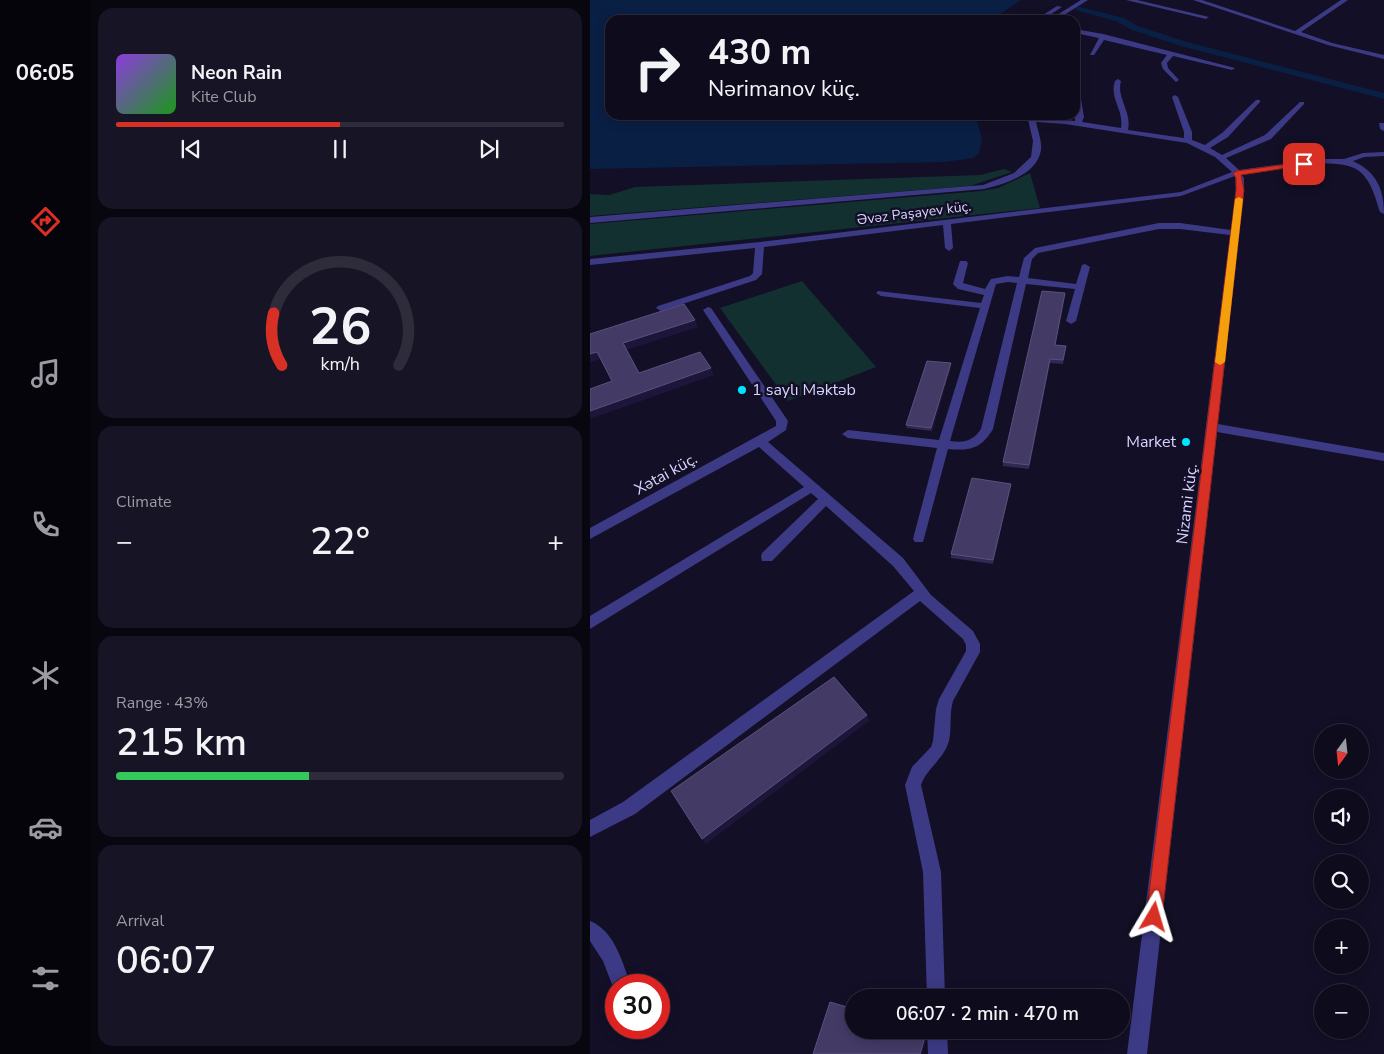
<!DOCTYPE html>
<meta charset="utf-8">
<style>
:root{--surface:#0e0b1c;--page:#171425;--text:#f1f3f6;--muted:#9b9ba3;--line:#2e2b3b;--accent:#d93025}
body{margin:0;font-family:"Nunito Sans",sans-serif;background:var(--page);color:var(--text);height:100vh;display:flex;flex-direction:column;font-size:19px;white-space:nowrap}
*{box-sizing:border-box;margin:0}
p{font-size:16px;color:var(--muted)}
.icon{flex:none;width:28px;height:28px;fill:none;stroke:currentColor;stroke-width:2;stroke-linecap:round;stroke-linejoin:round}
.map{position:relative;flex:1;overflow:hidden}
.details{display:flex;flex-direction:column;gap:8px;padding:8px;background:#08060f;width:500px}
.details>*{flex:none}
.guide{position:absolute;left:15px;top:15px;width:475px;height:105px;border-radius:15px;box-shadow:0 2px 12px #0003,0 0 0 1px var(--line);background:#0e0b1c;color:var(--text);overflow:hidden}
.needle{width:32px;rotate:195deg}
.tools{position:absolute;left:724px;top:724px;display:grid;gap:10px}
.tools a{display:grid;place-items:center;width:55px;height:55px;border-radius:50%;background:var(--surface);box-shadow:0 2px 12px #0003,0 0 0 1px var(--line);font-size:25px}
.speed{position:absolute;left:15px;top:974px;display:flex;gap:10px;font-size:25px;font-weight:700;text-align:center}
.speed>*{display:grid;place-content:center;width:65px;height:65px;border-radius:50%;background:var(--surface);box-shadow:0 2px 12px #0003,0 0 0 1px var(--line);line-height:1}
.speed .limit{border:8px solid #d22;background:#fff;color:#111}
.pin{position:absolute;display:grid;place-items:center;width:42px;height:42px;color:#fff;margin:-21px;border-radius:10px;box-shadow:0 2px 8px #0006}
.me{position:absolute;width:55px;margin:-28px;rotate:7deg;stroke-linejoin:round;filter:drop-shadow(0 0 4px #0008)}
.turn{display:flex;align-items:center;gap:18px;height:105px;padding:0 20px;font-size:22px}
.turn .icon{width:65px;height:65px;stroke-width:2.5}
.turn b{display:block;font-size:35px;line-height:42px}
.big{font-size:38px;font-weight:600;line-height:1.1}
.details .widget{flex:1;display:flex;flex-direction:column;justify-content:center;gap:8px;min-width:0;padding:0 18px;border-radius:15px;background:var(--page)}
.details .dial{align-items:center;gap:0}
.dial svg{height:130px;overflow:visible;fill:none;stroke:var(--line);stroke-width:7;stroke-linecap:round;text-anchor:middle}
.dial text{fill:var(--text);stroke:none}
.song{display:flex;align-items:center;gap:15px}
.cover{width:60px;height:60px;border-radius:8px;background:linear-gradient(135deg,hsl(270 70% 55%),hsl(120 70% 35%))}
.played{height:5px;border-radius:2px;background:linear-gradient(90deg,var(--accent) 50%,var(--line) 50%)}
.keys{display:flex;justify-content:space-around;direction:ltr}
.heat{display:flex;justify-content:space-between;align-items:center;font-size:28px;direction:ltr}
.charge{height:8px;border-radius:4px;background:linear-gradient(90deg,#34c759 43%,var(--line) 0)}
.trip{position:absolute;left:255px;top:989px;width:285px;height:50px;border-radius:25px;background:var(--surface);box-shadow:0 2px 12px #0003,0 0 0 1px var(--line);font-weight:600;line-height:50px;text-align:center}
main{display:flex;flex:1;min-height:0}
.menu{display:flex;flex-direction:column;width:90px;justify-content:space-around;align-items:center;background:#06040b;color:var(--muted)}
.menu .icon{width:35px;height:35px}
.menu .selected{color:var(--accent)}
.menu b{font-size:22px;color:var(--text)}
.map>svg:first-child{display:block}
.green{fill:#12302f}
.water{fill:#0a1f44}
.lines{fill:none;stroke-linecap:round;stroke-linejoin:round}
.canal{fill:#0a1f44;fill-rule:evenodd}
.minor{fill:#3d3a85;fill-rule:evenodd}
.wall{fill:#312854}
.shaded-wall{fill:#1d163a}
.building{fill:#433a66;stroke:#5a527e}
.route{fill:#d93025;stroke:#8d1f18}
.slow{fill:#f59e0b}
.poi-dot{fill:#00e5ff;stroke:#130f26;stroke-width:2}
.labels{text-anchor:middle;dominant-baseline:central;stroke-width:5;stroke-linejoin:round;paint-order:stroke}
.far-street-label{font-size:14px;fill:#d9d4ff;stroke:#130f26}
.poi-label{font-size:16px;fill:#d9d4ff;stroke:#130f26;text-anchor:start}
.street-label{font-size:16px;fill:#d9d4ff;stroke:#130f26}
</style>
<main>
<nav class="menu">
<b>06:05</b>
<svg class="icon selected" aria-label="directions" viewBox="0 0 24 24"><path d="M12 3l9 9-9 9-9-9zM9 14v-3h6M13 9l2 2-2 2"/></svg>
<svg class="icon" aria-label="music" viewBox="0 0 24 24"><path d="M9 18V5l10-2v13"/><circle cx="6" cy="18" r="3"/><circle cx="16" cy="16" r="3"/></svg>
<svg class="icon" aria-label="phone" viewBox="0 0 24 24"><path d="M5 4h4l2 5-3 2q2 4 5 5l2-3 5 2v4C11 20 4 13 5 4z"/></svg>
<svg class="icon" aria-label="climate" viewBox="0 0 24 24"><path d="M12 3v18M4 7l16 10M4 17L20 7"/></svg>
<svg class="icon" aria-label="car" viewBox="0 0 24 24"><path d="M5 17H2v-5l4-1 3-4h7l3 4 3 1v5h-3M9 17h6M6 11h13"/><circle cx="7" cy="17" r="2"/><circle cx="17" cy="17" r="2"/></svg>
<svg class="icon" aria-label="filters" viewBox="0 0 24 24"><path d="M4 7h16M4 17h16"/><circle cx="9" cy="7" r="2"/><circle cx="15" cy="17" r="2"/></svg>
</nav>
<section class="details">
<div class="widget">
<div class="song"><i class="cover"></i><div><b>Neon Rain</b><p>Kite Club</p></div></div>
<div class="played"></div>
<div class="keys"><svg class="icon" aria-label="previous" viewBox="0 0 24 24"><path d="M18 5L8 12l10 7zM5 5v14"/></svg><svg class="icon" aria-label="pause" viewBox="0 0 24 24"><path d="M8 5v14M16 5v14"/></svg><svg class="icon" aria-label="next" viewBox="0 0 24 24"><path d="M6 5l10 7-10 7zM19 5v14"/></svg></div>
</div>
<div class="widget dial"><svg viewBox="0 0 100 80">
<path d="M14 69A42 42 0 1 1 86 69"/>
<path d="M14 69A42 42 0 0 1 9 37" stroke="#d93025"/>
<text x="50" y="56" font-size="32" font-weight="700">26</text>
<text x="50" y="72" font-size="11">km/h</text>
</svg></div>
<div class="widget"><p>Climate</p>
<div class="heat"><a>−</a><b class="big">22°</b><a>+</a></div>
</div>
<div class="widget"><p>Range · 43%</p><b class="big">215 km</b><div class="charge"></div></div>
<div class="widget"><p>Arrival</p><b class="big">06:07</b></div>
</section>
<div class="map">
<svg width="794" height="1054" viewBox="0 0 794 1054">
<rect width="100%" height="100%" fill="#130f26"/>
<g class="green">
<path d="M414,169L422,172L380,186L0,216V194L19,195L45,187L390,175Z"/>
<path d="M440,173L450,208L0,256V224L391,191L408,188Z"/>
<path d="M212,281L286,367L198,401L130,308Z"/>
</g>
<path class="water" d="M0,0H431L402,20H20V115H385L392,138L389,154L383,158L355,162L0,169Z"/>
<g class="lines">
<path class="canal" d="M486,6L534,18L548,26L597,42L794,93V99L591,46L542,30L528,22L486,10Z"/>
<g class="minor">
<path d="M491,0H498L466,20H459Z"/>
<path d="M536,0H547L619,17L616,19Z"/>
<path d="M603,0H612L705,31L751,0H758L711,32L742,43L794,55V59L738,45Z"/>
<path d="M467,6L472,7L452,20H445Z"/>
<path d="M485,29L513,34L645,68L642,70L583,56L577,63L578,68L589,80L586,82L573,69L571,63L577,55L514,40L504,55H500L509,38L485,33Z"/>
<path d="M528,79L531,81C526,98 542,111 538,130L594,138V132L582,97L585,95L588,97L602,132V140L615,145L632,133L666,100H670V102L638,137L620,148L632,155L675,135L710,102H714V104L681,139L636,158L649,170L730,159H754L773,153L794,152V156L774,157L763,161C787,172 794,190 794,214L790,212C785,197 781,178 766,169C745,156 677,169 651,174L654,178V190L628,424L794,453V461L627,432L557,1054H537L640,235L590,229H569L448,253L442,259L438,278L486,284L492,265L495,264L500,267L486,321L481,324L476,321L485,289L436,284L403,429C391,449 380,451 358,449L333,542H325L323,539L347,448L258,438L252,434L258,430L349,440L390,308L291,296L286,293L288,291L391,303L394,295L368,289L363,284L370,261H376L378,263L373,283L395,289L401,279L418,276L429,277L434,258L445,248L569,223H590L641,230L646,190L645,176L591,196L361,224L363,248L359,251L355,248L353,225L174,247L172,274L166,280L71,311L66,308L68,306L160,276L163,273L165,248L0,265V259L170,242L591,192L642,172L625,157L597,143L475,124L446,122C448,131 452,141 451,150C447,175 414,184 394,189L0,223V217L393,185L424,173L441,157L443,141L437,115H445V118L485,121V98L488,97L491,99L494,117L492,122L531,128C534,109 519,99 525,81ZM418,282L427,283L391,429C383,441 374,443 360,441L406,284Z"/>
<path d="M789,123H794V131L790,129Z"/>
<path d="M118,307L121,308L198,421L196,430L178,442L313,558L341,595L383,631L390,644V652L363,701C359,714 362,728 359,741C354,759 337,768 331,785L351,872L355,998H337L333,872L315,785L322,767L341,747L343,741L346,709L349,699L376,651V645L373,639L330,601L45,814L0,837V820L33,802L324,591L303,566L236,506L182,561H172L171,557L172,553L228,499L221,493L0,629V616L214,487L169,447L0,539V528L186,426V421L113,310Z"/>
<path d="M0,921C25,931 32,962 41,985H26L25,992L13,961L0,941Z"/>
<path d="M337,1030H357L358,1054H338Z"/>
</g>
</g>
<g class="wall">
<path d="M474,296L465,345L476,346L473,364L460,363L439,469L413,466V462Z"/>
<path d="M361,363V366L342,431L317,428L316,425Z"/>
<path d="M420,487L403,564L361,558V554Z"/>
</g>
<g class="shaded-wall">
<path d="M105,320L108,327L36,350L33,343Z"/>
<path d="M7,352L10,359L0,363V354Z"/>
<path d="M460,359V363L439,469V465Z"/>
<path d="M361,363V366L342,431L341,428Z"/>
<path d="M121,368L124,375L0,419V411Z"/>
<path d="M421,484L420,487L403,564V560Z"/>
<path d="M277,715L279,721L116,844L112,839Z"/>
<path d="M334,1030L335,1031L336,1040L332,1054H330Z"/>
</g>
<g class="building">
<path d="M452,291L475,293L465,345L476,346L473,360L460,359L439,465L413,462Z"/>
<path d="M94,304L105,320L33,343L49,373L110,352L121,368L0,411V389L22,381L7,352L0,354V334Z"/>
<path d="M337,361L361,363L341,428L316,425Z"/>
<path d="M382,478L421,484L403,560L361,554Z"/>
<path d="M244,677L277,715L112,839L81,791Z"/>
<path d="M240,1002L264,1009V1030H334L335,1037L330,1054H223Z"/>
</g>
<path class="route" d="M714,162H716V165L651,175L654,190L572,917L569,922L564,925L558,922L556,917L646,190V178L643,173L647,171Z"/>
<path class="slow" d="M649,197L653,199L635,362L630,365L625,362L645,199Z"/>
<g class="poi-dot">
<circle cx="152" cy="390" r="5"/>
<circle cx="596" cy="442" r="5"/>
</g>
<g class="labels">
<g class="far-street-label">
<text transform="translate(324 213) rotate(-7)">Əvəz Paşayev küç.</text>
</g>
<g class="poi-label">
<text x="162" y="390">1 saylı Məktəb</text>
<text x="586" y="442" text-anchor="end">Market</text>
</g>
<g class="street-label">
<text transform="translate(76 474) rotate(-29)">Xətai küç.</text>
<text transform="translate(597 504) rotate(-83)">Nizami küç.</text>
</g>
</g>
</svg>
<div class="tools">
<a><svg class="needle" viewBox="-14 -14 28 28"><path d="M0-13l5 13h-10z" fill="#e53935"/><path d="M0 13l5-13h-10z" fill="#9b9ba3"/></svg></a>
<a><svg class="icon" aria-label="sound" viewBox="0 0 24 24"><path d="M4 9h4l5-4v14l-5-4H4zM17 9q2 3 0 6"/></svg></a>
<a><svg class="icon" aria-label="search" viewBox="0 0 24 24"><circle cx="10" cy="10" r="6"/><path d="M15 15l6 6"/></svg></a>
<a>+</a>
<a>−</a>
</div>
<div class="speed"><div class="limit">30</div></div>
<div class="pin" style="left:714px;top:164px;background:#d93025"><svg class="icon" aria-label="arrive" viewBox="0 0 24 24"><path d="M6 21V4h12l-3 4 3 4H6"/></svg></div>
<svg class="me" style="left:564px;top:917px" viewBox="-20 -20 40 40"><path d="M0-17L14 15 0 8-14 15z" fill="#d93025" stroke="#fff" stroke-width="4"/></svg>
<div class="trip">06:07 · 2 min · 470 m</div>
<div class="guide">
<div class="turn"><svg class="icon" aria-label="right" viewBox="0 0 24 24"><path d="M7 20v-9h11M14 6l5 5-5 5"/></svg><div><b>430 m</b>Nərimanov küç.</div></div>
</div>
</div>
</main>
